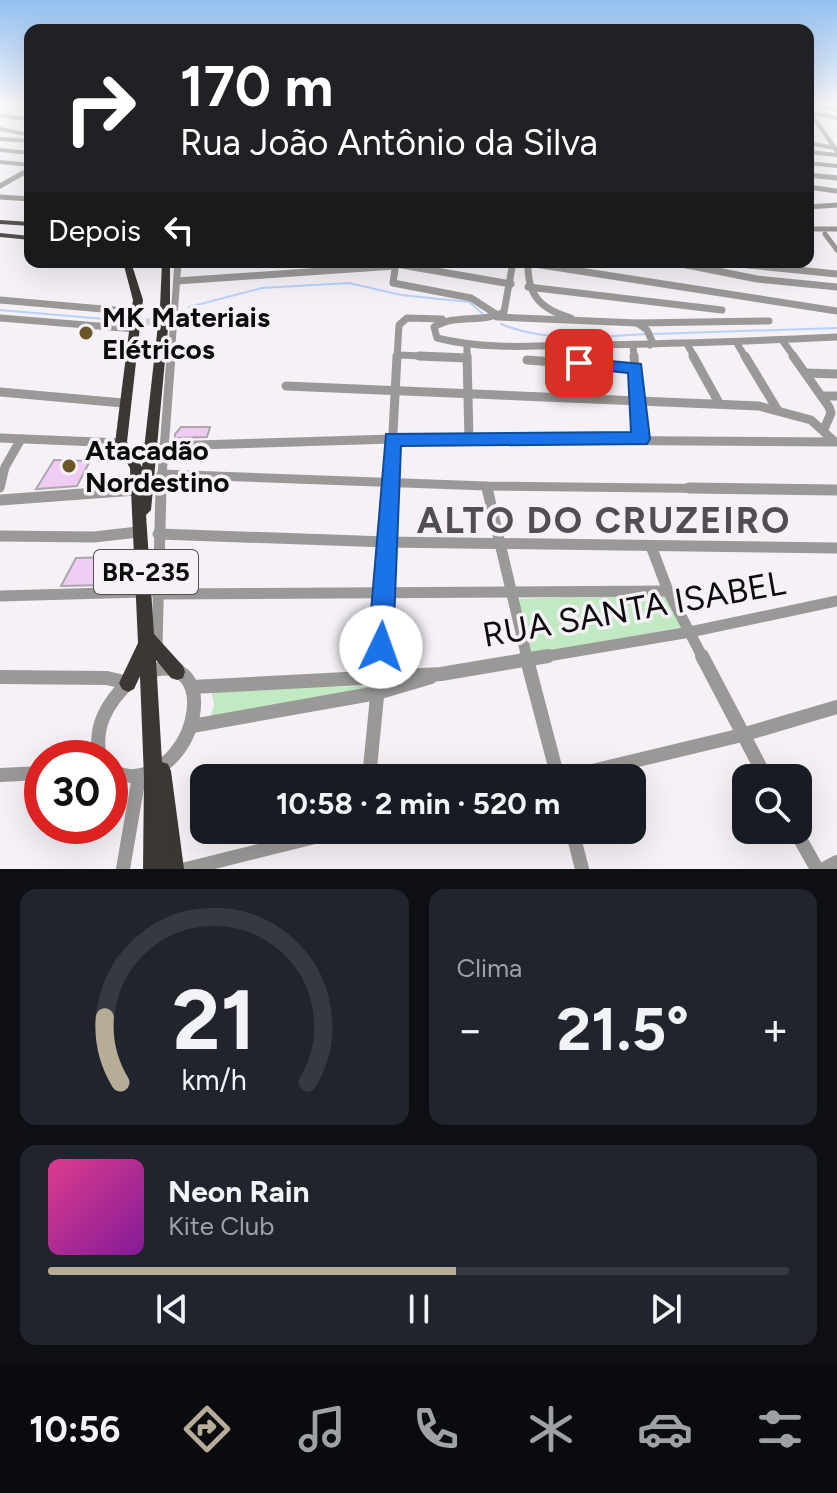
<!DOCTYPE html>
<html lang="pt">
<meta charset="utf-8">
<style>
:root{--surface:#171b24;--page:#20242c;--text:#f1f3f6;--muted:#9ea1a6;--line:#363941;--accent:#b6ac98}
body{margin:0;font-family:Figtree,sans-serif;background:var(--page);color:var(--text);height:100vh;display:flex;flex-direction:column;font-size:30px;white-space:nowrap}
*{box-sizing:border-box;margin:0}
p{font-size:26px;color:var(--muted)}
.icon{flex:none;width:44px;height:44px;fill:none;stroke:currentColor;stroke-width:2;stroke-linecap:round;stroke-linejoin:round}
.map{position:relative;height:869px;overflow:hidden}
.panel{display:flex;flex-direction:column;gap:20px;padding:20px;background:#0d0f14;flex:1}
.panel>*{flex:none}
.banner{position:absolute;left:24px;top:24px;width:790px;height:244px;border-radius:16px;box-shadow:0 8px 32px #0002;background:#202124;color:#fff;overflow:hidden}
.tools{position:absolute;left:732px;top:764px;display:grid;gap:16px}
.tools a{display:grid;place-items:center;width:80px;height:80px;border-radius:16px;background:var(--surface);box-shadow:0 8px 32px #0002;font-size:40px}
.speed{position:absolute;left:24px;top:740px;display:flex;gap:16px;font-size:40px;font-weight:700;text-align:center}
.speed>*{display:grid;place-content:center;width:104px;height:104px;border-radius:50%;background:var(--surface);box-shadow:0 8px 32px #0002;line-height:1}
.speed .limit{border:12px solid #d22;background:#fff;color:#111}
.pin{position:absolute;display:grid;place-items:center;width:68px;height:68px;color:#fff;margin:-34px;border-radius:16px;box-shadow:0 4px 12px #0006}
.me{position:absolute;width:88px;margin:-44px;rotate:3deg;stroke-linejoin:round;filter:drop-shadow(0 0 6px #0008)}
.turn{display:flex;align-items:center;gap:28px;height:168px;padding:0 24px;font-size:36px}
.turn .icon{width:104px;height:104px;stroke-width:2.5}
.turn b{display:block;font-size:56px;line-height:68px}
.then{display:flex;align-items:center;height:76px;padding:0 24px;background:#0003;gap:16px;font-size:30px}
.big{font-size:60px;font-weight:700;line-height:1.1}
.panel .tile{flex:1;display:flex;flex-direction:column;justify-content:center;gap:12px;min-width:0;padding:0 28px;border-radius:16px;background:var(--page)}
.panel .dial{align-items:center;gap:0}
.dial svg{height:208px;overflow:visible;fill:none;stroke:var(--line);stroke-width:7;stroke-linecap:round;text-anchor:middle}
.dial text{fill:var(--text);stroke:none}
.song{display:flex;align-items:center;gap:24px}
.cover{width:96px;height:96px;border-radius:12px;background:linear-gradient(135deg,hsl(330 70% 55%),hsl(290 70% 35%))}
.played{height:8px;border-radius:4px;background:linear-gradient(90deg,var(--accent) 55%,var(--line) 55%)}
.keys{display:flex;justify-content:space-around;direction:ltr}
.heat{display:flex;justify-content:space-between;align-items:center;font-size:44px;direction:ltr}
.panel .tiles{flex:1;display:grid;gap:20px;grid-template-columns:1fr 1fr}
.tile:last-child{grid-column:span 2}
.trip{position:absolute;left:190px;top:764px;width:456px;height:80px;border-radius:16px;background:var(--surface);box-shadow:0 8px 32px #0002;font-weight:700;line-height:80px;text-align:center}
.menu{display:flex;height:128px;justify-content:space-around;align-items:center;background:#090b0e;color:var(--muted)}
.menu .icon{width:56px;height:56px}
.menu .current{color:var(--accent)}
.menu b{font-size:36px;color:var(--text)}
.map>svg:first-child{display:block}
.green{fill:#c1e9c2}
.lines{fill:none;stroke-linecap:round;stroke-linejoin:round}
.stream{stroke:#b5d2fd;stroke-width:2}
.building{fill:#f0cbf3;stroke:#aaa6ab;stroke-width:2}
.minor-tunnel{stroke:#d2ced4;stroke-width:7;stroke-dasharray:7 3;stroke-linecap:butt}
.minor-far5{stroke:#9b9997;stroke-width:4}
.minor-far4{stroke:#9b9997;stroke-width:5}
.minor-far3{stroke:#9b9997;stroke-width:7}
.minor-far2{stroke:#9b9997;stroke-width:9}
.minor-far1{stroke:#9b9997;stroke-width:11}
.minor{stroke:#9b9997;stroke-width:14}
.major{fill:#54514d;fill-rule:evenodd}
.highway{fill:#3b3834;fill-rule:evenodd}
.route{fill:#1a73e8;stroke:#114b97;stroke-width:2}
.poi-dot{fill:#6d5626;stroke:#f5f1f7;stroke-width:3}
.labels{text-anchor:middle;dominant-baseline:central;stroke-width:7;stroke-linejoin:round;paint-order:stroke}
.shield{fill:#f5f1f7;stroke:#525052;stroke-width:2}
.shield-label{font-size:26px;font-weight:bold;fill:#0c0b0c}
.poi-label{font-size:28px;font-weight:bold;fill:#0c0b0c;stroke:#f5f1f7;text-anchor:start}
.near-street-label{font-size:34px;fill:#0c0b0c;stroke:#f5f1f7}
.district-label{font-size:36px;font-weight:bold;letter-spacing:2px;fill:#514e53;stroke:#f5f1f7}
</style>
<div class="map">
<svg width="837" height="869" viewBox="0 0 837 869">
<rect width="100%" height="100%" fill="#f5f1f7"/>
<g class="green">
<path d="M666,593L684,627L531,654L518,599Z"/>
<path d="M376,686L375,690L210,719L214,705L211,689Z"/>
</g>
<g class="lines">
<g class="stream">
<path d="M189,307L262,288L349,283L401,295L469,302L483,314"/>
<path d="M0,310L128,321"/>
<path d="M501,324C548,343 597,337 646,334"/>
<path d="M652,334L837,328"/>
</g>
</g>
<g class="building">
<path d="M181,427H210L207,437L175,438V434Z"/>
<path d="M54,460L90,461L77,486L36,489Z"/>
<path d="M110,557L106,585L61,586L76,558Z"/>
</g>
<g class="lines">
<path class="minor-tunnel" d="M146,322L166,320"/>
<g class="minor-far5">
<path d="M810,104L837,110"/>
<path d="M808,110L837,151"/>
<path d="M809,112L837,118"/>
<path d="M0,115L30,120"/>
<path d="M0,129L30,135"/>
<path d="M0,139L30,141"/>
<path d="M808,143L835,148"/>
<path d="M0,150L30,153"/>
<path d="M808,152L837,155"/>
<path d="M0,162L30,165"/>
<path d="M808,163L837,166"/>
<path d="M27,171L30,169"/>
</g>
<g class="minor-far4">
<path d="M808,175L837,178"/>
<path d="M0,186L30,169"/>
<path d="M808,187L837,191"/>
<path d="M0,197L30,199"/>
<path d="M808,207L837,205"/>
<path d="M808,229H837"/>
<path d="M825,234L837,250"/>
</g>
<g class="minor-far3">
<path d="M396,262L393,283L471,298L499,316"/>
<path d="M513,262L504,312C482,324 456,313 434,327L437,338C484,350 536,346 584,345C669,344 753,341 837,337"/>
<path d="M528,262C527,295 540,309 571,318"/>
<path d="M672,262L757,279L837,287"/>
<path d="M719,262L837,274"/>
<path d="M528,263L837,311"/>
<path d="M396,264L511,284"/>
<path d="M177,281L395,266"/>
<path d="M528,287L722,310"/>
<path d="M0,300L137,312"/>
<path d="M497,317L637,323L769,321"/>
<path d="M0,318L135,329"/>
<path d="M637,323L647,330L652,341L650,345"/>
<path d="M782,340L795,358"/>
<path d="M736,342L746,358"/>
<path d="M687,344L695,358"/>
<path d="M467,345V358"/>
<path d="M633,345L634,358"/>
<path d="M399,355L465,358"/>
<path d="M171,358L178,262"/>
<path d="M397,358L399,325L407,318L442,319"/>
</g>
<g class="minor-far2">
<path d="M419,356L467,358"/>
<path d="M467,356L469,439"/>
<path d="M634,356L641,439"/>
<path d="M693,356L719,403"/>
<path d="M745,356L777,409"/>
<path d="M793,356L829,407L831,413L825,427"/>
<path d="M527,360L636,368"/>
<path d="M806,373L837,374"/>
<path d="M286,386L759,406L811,420L834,441"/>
<path d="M0,392L123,403"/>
<path d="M822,396H837"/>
<path d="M0,438L121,443"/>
<path d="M163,446L392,439L837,442"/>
<path d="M161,474L486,486L837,490"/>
<path d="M486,486L487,490"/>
<path d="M0,488L5,467L21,439"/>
<path d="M132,490H136"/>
<path d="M161,490L171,356"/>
<path d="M390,490L397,356"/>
</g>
<g class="minor-far1">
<path d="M487,488L527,658"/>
<path d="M689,488L837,490"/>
<path d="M0,500L136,490"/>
<path d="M158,534L387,542L837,548"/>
<path d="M0,536L94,537L138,532"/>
<path d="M651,546L668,591L703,658"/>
<path d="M157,594L668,591"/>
<path d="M0,596L142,592"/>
<path d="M157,646L161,488"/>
<path d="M381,658L390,488"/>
<path d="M536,658L690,632L837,601"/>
</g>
<g class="minor">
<path d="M526,656L558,778"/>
<path d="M702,656L766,778"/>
<path d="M0,677L107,678L128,683"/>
<path d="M192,687L441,674L548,656"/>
<path d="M192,726L377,693L431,677"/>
<path d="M100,758C93,727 107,703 129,682"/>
<path d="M110,771C117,773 127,777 134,776C203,770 220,644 145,673"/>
<path d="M0,775L42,773"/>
<path d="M369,778L381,656"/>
<path d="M563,778L742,735L837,707"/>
<path d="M572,830L582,869"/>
<path d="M795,830L817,869"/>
<path d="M123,869L139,776"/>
<path d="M186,869L343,830"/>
<path d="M824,869L837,862"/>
</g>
<g class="major">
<path d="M0,220L30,222V226L0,224Z"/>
<path d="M0,233L30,236V240L0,237Z"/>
</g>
<path class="highway" d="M123,262H151L147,265H132L143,300L127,442L142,467L160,307L162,262H170V307L151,510L146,515L154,634L183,666L185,672L183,678L177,680L171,678L156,660L162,762L168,764L171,771L184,869H143L144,778L140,676L134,689L128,692L122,689L119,683L138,643L130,468L115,443L133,300Z"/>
</g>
<linearGradient id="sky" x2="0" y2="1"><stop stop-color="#93c0f0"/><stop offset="0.46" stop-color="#faf9fb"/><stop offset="1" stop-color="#faf9fb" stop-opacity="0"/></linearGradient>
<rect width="837" height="226" fill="url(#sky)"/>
<path class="route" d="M579,358L641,364L650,439L647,444L401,446L393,647L389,656L381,660L372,656L368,647L386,434L631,432L628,373L574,367V359Z"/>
<g class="poi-dot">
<circle cx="86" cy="333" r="8"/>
<circle cx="69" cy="466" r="8"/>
</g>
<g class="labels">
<rect class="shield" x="94" y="550" width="104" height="44" rx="6"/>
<g class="shield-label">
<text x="146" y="572">BR-235</text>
</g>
<g class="poi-label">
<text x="102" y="317">MK Materiais<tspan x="102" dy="32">Elétricos</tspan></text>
<text x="85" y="450">Atacadão<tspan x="85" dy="32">Nordestino</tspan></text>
</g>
<g class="near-street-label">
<text transform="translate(634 609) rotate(-10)">RUA SANTA ISABEL</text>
</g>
<g class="district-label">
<text x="604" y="520">ALTO DO CRUZEIRO</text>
</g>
</g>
</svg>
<div class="tools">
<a><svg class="icon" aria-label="search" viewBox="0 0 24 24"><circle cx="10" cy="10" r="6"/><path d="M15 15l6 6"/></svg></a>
</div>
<div class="speed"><div class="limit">30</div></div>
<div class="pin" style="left:579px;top:363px;background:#d93025"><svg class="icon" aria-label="arrive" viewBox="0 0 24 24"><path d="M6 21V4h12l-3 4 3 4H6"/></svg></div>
<svg class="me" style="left:381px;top:647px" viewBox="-20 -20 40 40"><circle r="19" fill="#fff"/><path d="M0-13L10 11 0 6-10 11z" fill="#1a73e8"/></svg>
<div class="trip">10:58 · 2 min · 520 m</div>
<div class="banner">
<div class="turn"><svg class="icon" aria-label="right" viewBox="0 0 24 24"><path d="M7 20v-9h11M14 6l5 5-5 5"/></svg><div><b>170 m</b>Rua João Antônio da Silva</div></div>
<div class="then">Depois<svg class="icon" aria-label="left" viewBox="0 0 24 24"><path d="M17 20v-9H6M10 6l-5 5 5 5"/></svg></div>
</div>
</div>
<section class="panel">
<div class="tiles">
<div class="tile dial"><svg viewBox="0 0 100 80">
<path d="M14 69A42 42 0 1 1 86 69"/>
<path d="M14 69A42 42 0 0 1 8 44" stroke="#b6ac98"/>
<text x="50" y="56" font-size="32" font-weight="700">21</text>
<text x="50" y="72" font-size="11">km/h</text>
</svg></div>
<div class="tile"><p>Clima</p>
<div class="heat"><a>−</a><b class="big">21.5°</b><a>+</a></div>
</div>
<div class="tile">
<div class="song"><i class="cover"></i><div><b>Neon Rain</b><p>Kite Club</p></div></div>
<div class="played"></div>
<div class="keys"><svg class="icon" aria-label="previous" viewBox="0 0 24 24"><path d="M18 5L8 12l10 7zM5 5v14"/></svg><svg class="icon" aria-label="pause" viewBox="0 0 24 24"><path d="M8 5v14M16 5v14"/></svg><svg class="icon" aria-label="next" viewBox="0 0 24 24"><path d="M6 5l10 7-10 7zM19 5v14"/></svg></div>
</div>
</div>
</section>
<nav class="menu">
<b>10:56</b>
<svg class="icon current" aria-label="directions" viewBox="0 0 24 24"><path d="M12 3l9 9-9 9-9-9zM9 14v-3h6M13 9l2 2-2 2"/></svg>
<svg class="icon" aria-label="music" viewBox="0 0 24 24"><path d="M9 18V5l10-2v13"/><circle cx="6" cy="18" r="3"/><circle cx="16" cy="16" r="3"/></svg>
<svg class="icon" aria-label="phone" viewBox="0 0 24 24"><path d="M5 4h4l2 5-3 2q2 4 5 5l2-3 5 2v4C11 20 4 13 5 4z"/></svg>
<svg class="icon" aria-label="climate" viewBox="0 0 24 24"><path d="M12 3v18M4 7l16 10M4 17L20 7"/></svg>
<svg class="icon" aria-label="car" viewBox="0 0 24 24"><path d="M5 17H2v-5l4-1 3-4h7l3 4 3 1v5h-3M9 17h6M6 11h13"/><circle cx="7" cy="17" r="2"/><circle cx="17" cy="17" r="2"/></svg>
<svg class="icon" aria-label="filters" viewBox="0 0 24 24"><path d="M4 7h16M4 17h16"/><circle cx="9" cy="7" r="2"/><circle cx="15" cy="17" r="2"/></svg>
</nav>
